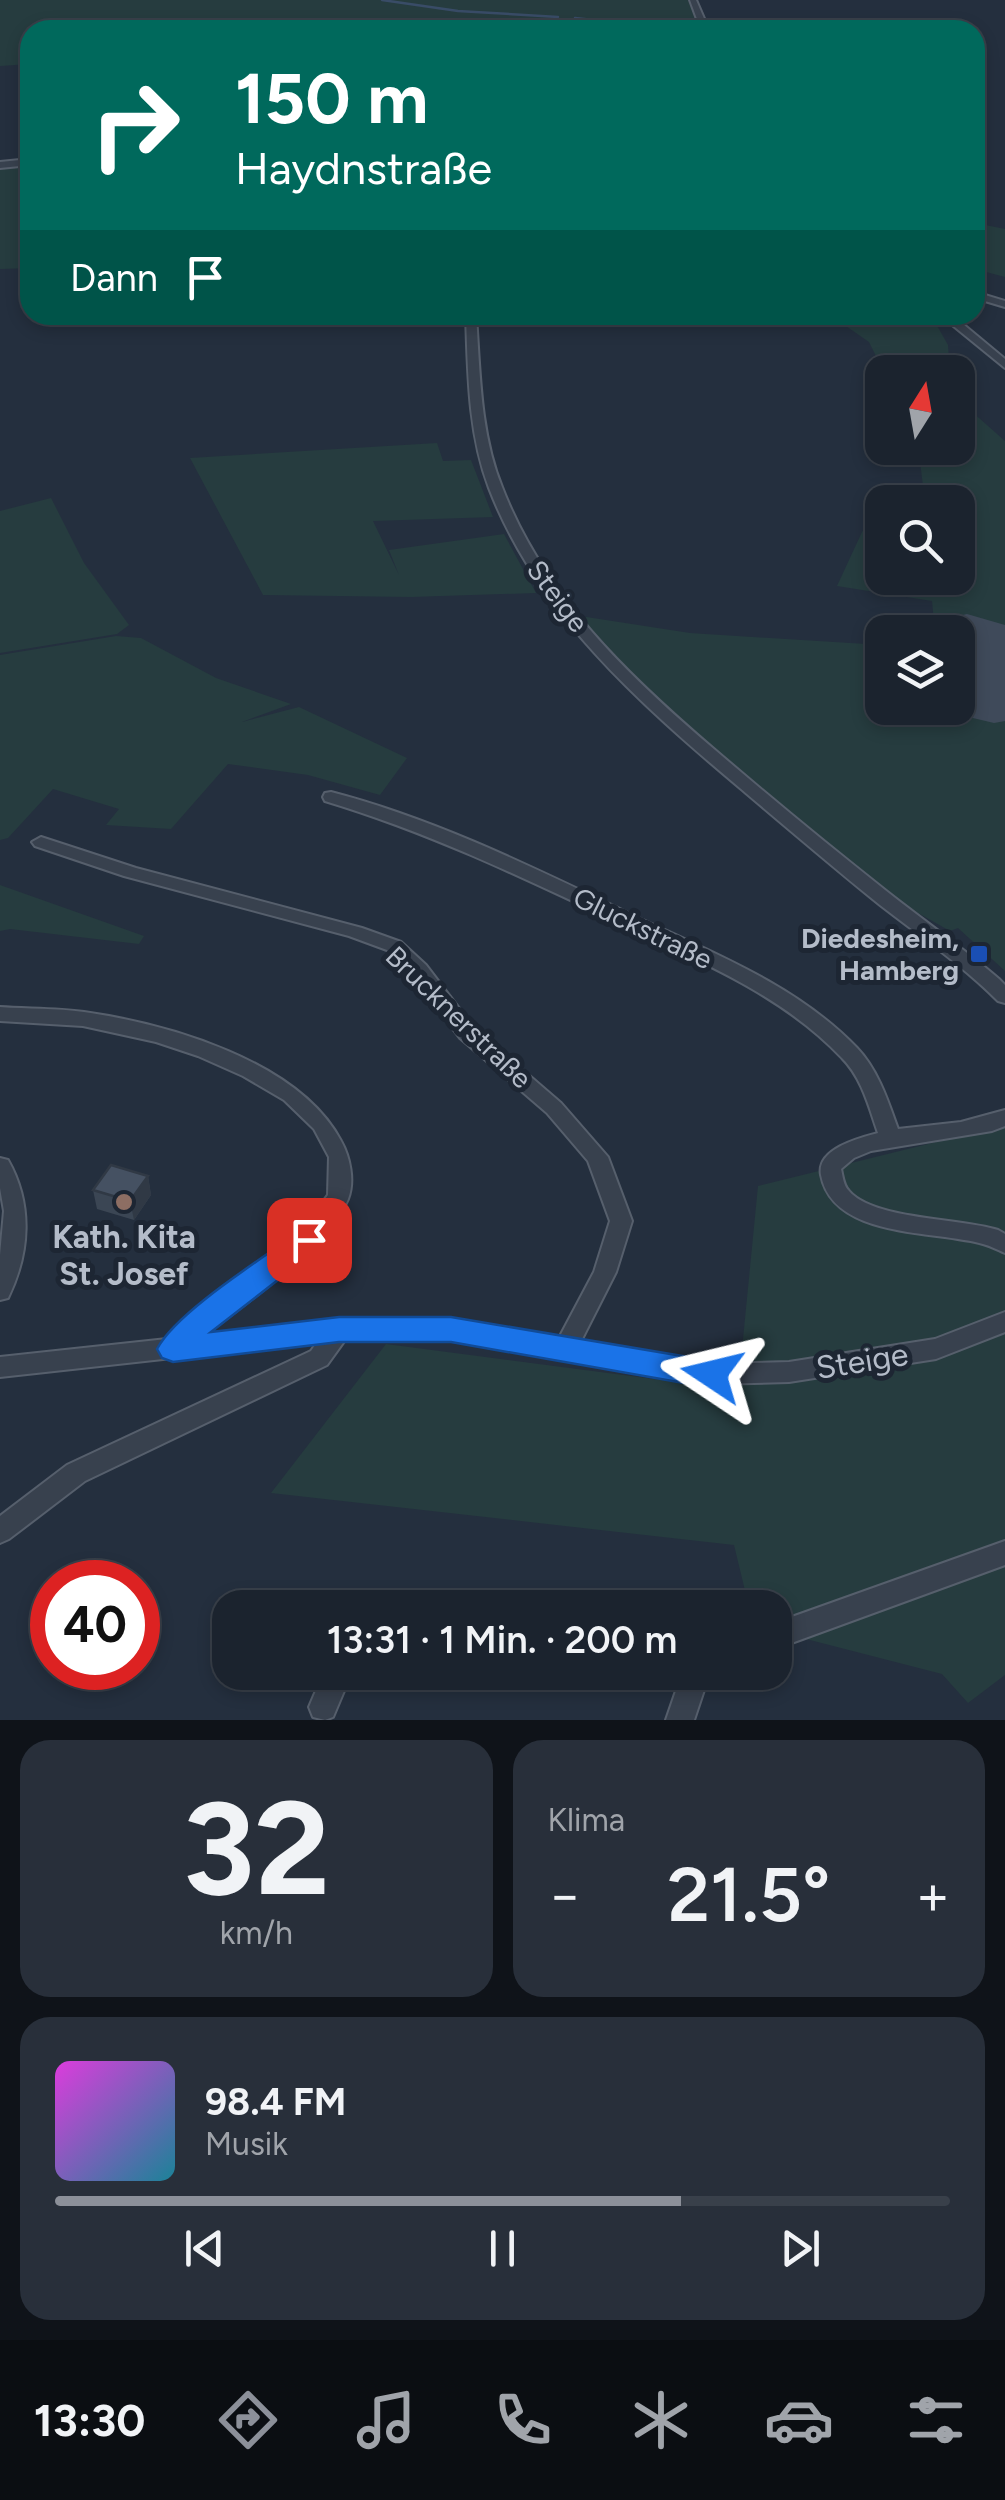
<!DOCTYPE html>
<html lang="de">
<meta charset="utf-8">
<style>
:root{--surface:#1b232e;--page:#282f3a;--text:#f1f3f6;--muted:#a0a4aa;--line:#39404a;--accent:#8c9099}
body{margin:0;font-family:Figtree,sans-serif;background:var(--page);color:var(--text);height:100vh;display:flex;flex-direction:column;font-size:38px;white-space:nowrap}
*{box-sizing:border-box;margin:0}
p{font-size:32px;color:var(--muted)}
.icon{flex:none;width:55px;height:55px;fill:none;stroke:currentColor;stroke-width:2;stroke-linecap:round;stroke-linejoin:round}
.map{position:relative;height:1720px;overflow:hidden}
.panel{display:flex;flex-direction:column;gap:20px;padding:20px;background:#0f1319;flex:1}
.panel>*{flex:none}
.top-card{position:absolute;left:20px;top:20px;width:965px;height:305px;border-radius:30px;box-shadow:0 5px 15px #0003,0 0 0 2px var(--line);background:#00695c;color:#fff;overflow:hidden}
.needle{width:65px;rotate:11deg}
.controls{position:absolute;left:865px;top:355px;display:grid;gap:20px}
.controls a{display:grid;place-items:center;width:110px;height:110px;border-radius:20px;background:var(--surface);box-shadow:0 5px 15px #0003,0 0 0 2px var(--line);font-size:50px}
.speed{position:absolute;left:30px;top:1560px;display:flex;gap:20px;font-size:50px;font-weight:700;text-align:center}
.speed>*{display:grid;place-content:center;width:130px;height:130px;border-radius:50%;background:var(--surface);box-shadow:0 5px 15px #0003,0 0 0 2px var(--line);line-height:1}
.speed .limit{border:15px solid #d22;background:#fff;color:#111}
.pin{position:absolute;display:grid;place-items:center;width:85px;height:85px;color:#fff;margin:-42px;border-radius:20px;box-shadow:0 5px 15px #0006}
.me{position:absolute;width:110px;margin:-55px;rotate:280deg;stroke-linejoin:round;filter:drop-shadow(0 0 8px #0008)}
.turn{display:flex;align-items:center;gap:35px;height:210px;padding:0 50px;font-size:45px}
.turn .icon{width:130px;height:130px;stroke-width:2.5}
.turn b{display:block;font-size:70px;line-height:85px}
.then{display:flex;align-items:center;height:95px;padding:0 50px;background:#0003;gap:20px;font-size:38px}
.big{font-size:75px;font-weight:600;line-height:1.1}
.panel .widget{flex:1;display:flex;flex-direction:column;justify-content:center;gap:15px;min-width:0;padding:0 35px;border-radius:30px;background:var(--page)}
.panel .dial{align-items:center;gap:0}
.dial b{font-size:130px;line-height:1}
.song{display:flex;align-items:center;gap:30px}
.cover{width:120px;height:120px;border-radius:15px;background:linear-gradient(135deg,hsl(300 70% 55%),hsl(190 70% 35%))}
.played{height:10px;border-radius:5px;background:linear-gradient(90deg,var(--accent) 70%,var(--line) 70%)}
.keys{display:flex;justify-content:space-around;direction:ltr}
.heat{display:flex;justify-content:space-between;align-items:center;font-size:55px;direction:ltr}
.panel .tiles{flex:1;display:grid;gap:20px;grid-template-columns:1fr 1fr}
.widget:last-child{grid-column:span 2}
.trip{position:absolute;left:212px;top:1590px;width:580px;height:100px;border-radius:30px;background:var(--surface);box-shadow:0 5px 15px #0003,0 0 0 2px var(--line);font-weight:600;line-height:100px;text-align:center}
.dock{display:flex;height:160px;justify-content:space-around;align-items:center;background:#0b0e12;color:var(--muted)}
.dock .icon{width:70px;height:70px}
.dock .active{color:var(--accent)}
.dock b{font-size:45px;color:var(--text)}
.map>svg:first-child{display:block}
.green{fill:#263c3f}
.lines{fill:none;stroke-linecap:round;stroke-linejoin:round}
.stream{stroke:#394c67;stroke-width:2.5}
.runway{fill:#3f4a5a;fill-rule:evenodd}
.minor-casing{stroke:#565f6c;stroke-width:4}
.minor{fill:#38414e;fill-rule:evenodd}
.wall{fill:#3b4654}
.shaded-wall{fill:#303945}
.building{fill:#455162;stroke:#303945;stroke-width:2.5}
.route{fill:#1a73e8;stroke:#114b97;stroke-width:2.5}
.transit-dot{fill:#1a4fb4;stroke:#1d2633;stroke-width:4}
.education-dot{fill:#8d6e63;stroke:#1d2633;stroke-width:4}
.labels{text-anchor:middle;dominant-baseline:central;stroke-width:10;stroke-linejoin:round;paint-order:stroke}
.street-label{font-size:28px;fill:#b4bcc9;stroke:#1d2633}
.poi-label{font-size:28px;font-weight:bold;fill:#b4bcc9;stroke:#1d2633;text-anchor:end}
.near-poi-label{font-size:32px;font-weight:bold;fill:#b4bcc9;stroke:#1d2633}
.near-street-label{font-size:32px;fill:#b4bcc9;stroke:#1d2633}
</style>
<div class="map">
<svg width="1005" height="1720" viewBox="0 0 1005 1720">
<rect width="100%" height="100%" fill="#242f3e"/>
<g class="green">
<path d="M0,0H688L699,28L30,30V64L0,66Z"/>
<path d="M15,165L30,176V268L0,269V166Z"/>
<path d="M975,223L1005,229V277L975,269Z"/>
<path d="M830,315H931L948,345L950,372H884L869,342Z"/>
<path d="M958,392L962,403L1005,441V971L958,928L950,931L911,909L692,741L622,674L580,616L690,633L882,645V708H958V632H935L932,601L837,586L862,532L882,505V578H958V502H886L923,486L920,462L904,448H958Z"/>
<path d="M437,443L443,461L471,460L493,517L373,521L399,575L389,550L504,534L536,593L411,597L263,595L190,458Z"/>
<path d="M51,498L84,563L129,625L117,634L0,653V511Z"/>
<path d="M116,636L141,638L216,678L291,704L242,722L299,707L407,758L380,795L308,775L228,764L171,829L106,825L119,809L53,789L8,838L0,840V655Z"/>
<path d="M0,885L144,936L139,944L10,929L0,931Z"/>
<path d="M1005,1125V1675L968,1703L942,1674L775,1631V1608L749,1607L734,1545L271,1493L386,1344L738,1390L758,1186Z"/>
</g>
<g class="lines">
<g class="stream">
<path d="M382,0L458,11L558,17"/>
<path d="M575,18L603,21"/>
</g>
<path class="runway" d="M967,614L1005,625V721L994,723L956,714L951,708H958V632H924L930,623Z"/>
<defs>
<g id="minor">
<path d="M690,0H696L709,30H701Z"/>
<path d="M30,159V165L0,168V162Z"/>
<path d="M975,292L1005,301V307L975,298Z"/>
<path d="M466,315H476C480,372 480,433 502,487C544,596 628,676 715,750C771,798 828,845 885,890C923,920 963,948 999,979L1005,985V1003L998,1001C962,965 920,936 880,905C833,867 786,827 740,788C639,703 537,613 489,488C468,433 468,372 466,315Z"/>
<path d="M940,315H952L1005,359V368Z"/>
<path d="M331,792C435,819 532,867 628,913C706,950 796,984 857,1048C878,1070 888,1101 898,1129L961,1122L1005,1110V1126L992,1131L871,1151L854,1158L841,1169C843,1177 843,1185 849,1191C874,1220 961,1218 998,1230L1005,1234V1253C998,1250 991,1246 983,1244C935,1230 833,1239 821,1175C816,1149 859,1138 878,1133C869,1107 862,1078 842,1058C783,995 697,960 621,924C524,878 428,832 325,801L323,797L325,793Z"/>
<path d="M41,837L136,868L362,928L401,942L426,965L474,1028L561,1103L608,1157L632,1221L616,1272L581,1341L712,1364L789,1362L935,1339L1005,1312V1332L936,1359L789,1382L712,1384L451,1339L345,1340L327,1365L85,1481L9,1539L0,1543V1516L67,1465L311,1351L317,1342L0,1377V1357L167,1339L306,1225L328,1195L329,1157L314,1129L284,1100L243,1076L198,1056L156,1042L83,1026L0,1021V1007C28,1009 56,1008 84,1012C168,1024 299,1061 341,1141C350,1157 355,1181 348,1199C327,1249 247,1301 205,1335L339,1320L451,1319L559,1338L594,1272L610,1221L588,1161L547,1113L460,1038L412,975L387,950L349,936L124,876L35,846L32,842Z"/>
<path d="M0,1158L8,1160C33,1204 30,1253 8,1298L0,1300V1255L4,1211L0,1188Z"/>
<path d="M1005,1541V1565L775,1649V1623Z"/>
<path d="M324,1672H352L333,1717L325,1720L313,1717L309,1707Z"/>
<path d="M652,1672H710L694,1720H666L677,1688L656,1682Z"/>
</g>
</defs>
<use href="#minor" class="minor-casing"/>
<use href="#minor" class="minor"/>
</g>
<path class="wall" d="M148,1176L151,1195L134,1220L97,1209L93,1190Z"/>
<path class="shaded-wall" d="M148,1176L151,1195L134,1220L130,1201Z"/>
<path class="building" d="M111,1165L148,1176L130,1201L93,1190Z"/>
<path class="route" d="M309,1228L319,1232L323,1240L319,1248L211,1332L339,1317H451L712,1361L723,1365L727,1374L723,1384L712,1388L451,1342H339L173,1362L162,1358L157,1349C176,1312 263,1258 299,1232Z"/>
<rect class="transit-dot" x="969" y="944" width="20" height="20" rx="5"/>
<circle class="education-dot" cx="124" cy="1202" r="10"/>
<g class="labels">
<g class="street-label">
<text transform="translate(558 596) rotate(53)">Steige</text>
<text transform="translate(643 928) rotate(26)">Gluckstraße</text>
<text transform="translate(459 1017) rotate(44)">Brucknerstraße</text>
</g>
<g class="poi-label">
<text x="959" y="938">Diedesheim,<tspan x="959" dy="32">Hamberg</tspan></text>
</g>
<g class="near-poi-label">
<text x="124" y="1237">Kath. Kita<tspan x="124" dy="37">St. Josef</tspan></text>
</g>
<g class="near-street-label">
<text transform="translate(862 1361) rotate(-9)">Steige</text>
</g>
</g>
</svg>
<div class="controls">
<a><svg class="needle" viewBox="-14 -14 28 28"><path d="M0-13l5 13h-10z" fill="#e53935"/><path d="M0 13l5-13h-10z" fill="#a0a4aa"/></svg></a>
<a><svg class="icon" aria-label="search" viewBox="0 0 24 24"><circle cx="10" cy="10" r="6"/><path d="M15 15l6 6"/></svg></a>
<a><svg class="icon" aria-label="layers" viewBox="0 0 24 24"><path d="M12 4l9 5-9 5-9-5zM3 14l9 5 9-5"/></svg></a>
</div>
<div class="speed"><div class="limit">40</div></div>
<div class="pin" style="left:309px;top:1240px;background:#d93025"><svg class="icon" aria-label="arrive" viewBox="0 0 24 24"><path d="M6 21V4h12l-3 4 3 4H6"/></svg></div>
<svg class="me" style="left:712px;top:1374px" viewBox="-20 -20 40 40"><path d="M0-17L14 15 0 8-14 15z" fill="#1a73e8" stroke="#fff" stroke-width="4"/></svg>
<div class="trip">13:31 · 1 Min. · 200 m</div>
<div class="top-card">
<div class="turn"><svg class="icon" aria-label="right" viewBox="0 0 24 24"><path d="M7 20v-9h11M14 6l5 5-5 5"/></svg><div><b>150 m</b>Haydnstraße</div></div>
<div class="then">Dann<svg class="icon" aria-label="arrive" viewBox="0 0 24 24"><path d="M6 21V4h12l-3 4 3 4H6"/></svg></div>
</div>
</div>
<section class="panel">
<div class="tiles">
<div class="widget dial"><b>32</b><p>km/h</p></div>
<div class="widget"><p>Klima</p>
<div class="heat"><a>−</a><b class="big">21.5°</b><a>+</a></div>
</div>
<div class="widget">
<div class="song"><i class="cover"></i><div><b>98.4 FM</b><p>Musik</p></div></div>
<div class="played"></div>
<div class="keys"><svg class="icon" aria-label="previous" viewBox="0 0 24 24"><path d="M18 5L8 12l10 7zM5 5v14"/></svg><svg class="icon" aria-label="pause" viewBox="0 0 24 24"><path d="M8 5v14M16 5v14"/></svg><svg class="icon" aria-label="next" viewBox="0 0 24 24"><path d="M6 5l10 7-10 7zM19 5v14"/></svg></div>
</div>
</div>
</section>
<nav class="dock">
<b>13:30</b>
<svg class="icon active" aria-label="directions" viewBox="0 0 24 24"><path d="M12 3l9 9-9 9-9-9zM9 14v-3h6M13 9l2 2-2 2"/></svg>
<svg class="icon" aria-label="music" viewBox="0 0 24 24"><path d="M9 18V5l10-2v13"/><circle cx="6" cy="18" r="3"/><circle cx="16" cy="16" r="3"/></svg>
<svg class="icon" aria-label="phone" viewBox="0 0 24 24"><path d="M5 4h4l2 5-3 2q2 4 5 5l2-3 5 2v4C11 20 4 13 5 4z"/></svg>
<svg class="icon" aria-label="climate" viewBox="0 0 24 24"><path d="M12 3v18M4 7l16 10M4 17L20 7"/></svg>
<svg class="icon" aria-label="car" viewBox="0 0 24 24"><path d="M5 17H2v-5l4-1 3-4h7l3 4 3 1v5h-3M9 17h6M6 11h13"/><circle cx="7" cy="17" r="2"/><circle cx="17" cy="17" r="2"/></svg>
<svg class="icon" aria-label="filters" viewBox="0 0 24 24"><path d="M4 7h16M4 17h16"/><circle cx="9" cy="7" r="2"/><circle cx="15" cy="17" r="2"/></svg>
</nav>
